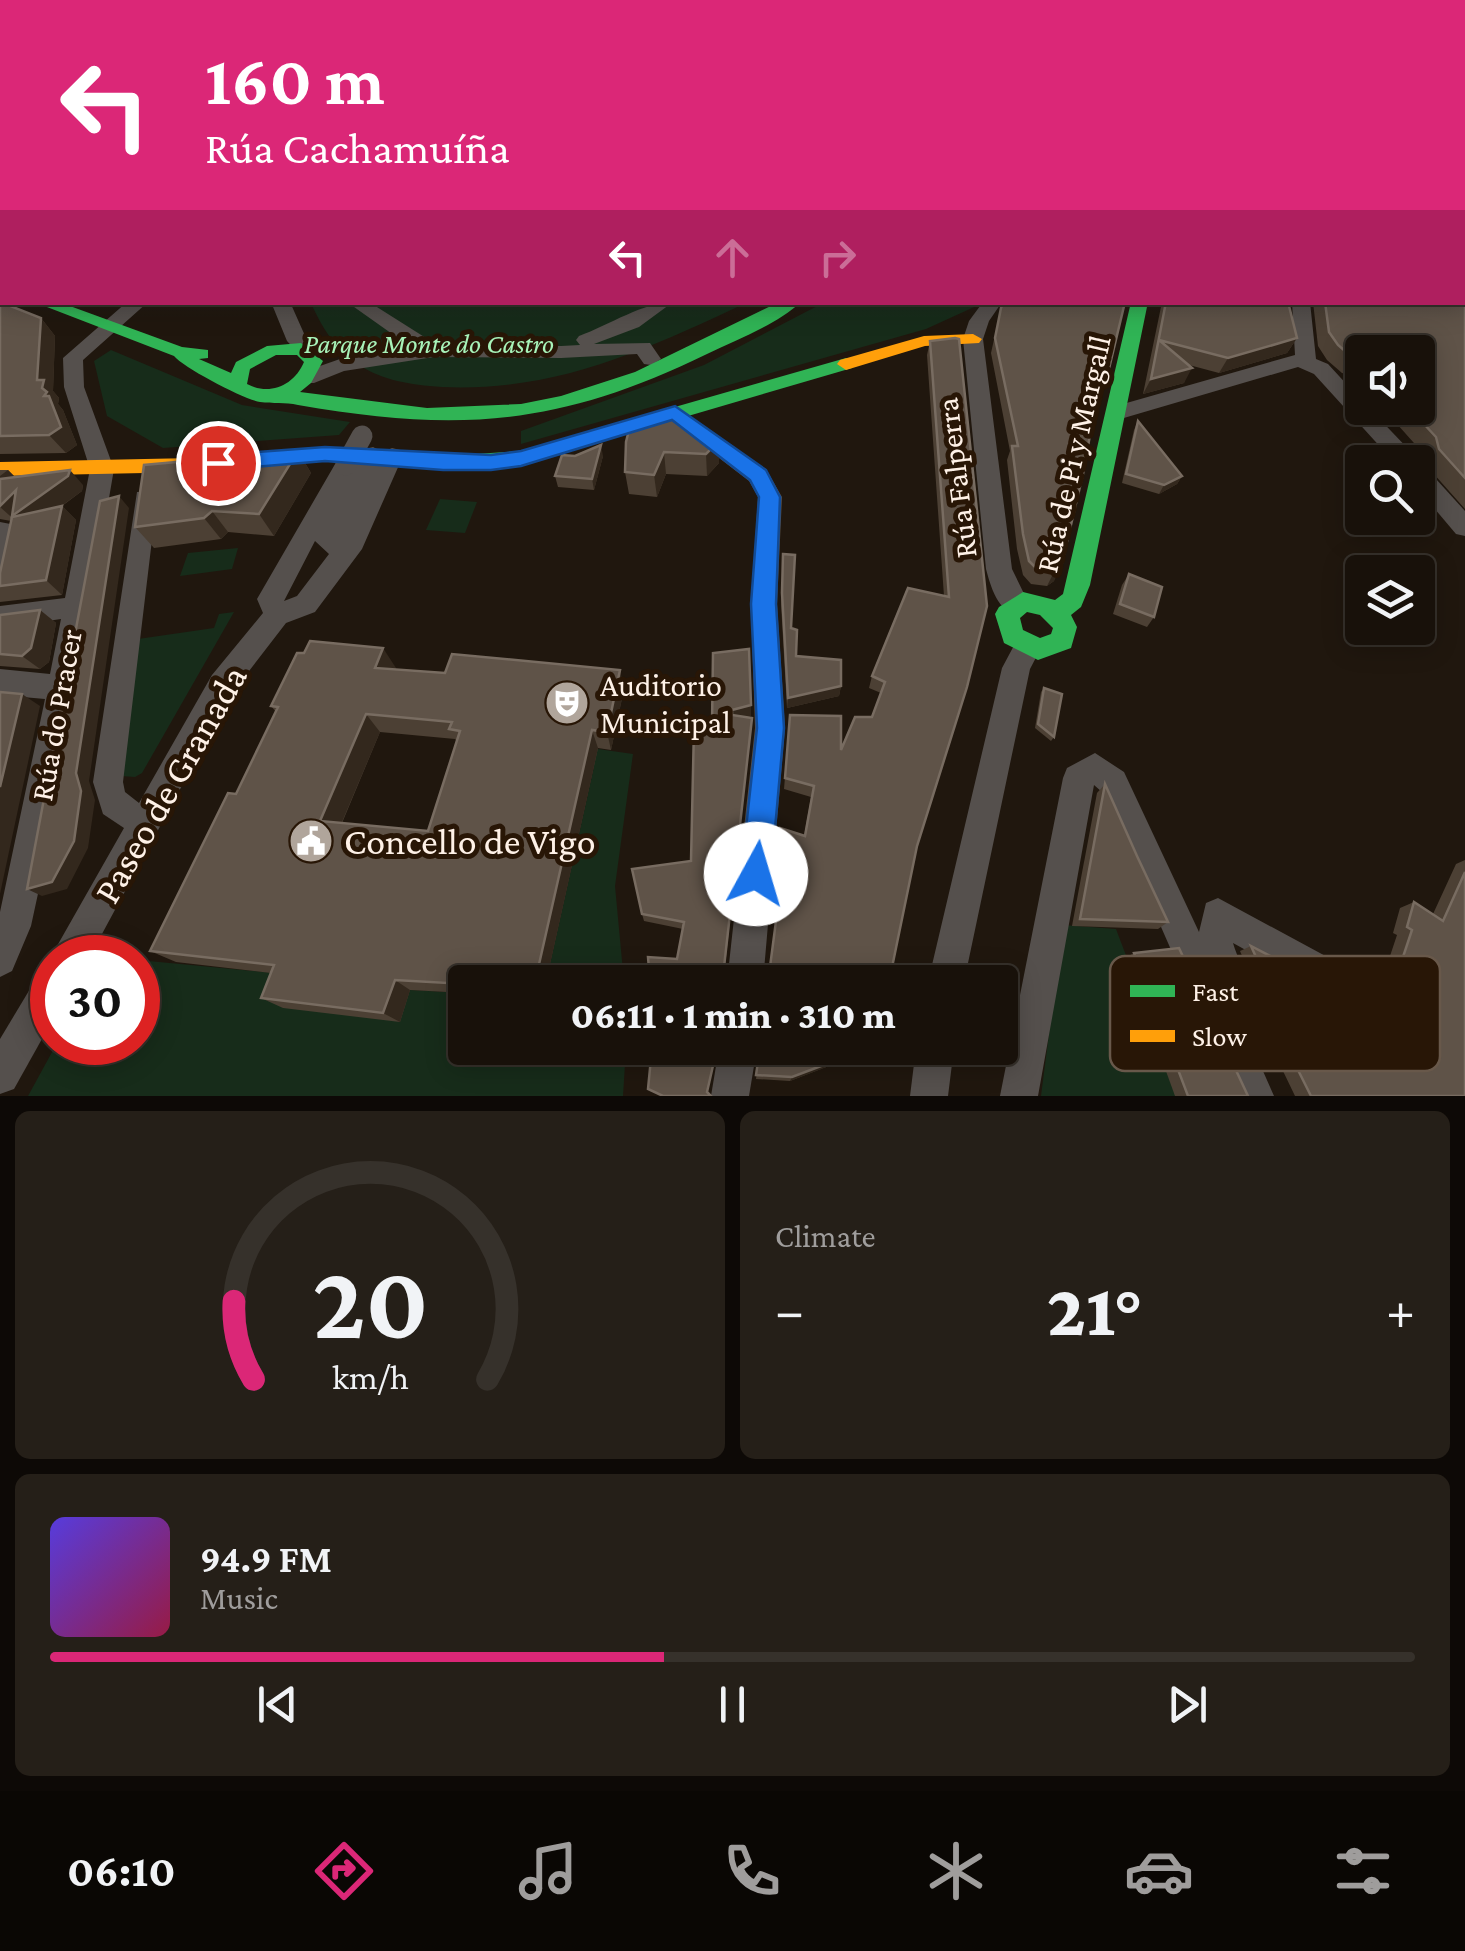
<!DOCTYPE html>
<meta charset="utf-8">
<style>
:root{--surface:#18110a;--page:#251f18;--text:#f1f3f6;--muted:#9f9d9c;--line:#36312b;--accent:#db2777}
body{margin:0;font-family:"Crimson Pro",serif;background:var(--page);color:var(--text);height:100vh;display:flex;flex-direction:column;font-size:38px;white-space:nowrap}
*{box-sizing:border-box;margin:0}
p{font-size:32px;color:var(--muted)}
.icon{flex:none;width:55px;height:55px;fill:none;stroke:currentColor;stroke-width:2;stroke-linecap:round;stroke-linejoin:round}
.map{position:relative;height:1096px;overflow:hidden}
.sheet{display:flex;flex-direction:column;gap:15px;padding:15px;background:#0d0906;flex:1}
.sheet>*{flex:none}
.top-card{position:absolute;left:0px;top:0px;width:1465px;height:305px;box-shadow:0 5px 25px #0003,0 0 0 2px var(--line);background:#db2777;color:#fff;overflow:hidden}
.fabs{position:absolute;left:1345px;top:335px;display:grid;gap:20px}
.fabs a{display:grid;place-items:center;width:90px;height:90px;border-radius:10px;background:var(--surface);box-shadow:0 5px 25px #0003,0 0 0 2px var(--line);font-size:50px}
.speed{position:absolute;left:30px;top:935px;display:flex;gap:20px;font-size:50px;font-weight:700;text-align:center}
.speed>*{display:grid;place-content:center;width:130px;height:130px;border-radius:50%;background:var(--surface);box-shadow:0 5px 25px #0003,0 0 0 2px var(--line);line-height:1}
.speed .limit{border:15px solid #d22;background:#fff;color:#111}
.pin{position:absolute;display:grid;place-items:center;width:85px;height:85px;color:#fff;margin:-42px;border:5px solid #fff;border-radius:50%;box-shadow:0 2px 10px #0007}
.me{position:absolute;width:110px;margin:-55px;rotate:6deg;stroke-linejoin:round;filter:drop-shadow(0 0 8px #0008)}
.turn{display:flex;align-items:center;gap:35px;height:210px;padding:0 40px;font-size:45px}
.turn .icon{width:130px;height:130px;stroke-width:2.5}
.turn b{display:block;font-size:70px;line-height:85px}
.lanes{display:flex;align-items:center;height:95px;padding:0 40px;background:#0003;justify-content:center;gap:50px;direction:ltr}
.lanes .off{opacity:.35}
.big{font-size:75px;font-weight:800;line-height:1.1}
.sheet .widget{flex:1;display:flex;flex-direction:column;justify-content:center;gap:15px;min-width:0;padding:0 35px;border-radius:15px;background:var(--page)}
.sheet .dial{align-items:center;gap:0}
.dial svg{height:260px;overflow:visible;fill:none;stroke:var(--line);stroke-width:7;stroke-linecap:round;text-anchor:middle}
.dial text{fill:var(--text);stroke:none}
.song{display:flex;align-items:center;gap:30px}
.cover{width:120px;height:120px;border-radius:15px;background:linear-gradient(135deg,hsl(250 70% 55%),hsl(340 70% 35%))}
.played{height:10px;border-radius:5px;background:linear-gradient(90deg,var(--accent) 45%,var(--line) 45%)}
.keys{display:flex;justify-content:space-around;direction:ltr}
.heat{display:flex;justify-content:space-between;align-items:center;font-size:55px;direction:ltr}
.sheet .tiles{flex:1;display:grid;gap:15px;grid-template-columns:1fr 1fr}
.widget:last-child{grid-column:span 2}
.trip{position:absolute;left:448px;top:965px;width:570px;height:100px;border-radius:10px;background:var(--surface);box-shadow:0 5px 25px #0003,0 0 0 2px var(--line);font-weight:800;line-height:100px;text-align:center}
.dock{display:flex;height:160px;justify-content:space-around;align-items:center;background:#0a0704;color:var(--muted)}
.dock .icon{width:70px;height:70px}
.dock .active{color:var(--accent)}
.dock b{font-size:45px;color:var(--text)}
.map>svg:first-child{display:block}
.green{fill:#172c1a}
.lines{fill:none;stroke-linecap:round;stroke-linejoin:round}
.street{fill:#55504d;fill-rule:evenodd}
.fast{fill:#30b455;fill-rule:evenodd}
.slow{fill:#ff9f0a;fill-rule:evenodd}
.street-bridge{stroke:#55504d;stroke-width:21}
.wall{fill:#4c4034;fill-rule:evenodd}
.shaded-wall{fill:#33281d}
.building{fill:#5f5348;stroke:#786c61;stroke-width:2.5;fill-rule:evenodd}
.route{fill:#1a73e8;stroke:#114b97;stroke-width:2.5}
.labels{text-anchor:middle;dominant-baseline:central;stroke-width:10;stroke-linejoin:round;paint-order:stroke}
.far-park-label{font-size:28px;font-style:italic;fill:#a8f3b9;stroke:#281606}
.street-label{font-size:32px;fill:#fef1e7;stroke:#281606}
.poi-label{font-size:32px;fill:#fef1e7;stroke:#281606;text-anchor:start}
.near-street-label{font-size:38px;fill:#fef1e7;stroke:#281606}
.near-poi-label{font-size:38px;fill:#fef1e7;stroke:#281606;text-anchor:start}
.key{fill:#281606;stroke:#68584a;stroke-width:2.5}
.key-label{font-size:28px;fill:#fef1e7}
</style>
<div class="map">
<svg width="1465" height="1096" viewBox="0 0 1465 1096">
<rect width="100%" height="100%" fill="#20170e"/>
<g class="green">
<path d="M311,303H746C645,350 557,392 442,387C376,383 338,365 311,303Z"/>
<path d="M823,303H983L926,329L521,444V431L704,365Z"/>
<path d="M111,350L242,405L350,422L339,435L163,448L107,416L94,361Z"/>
<path d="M440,499L477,502L465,533L426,530Z"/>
<path d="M238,548L232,569L180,576L188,553Z"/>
<path d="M234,612L142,773L135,777L121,776L138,639L214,628L219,614Z"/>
<path d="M591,748L633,754L615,886L624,982H546L594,767Z"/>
<path d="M1063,925L1116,929L1179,1096H1041Z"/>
<path d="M138,960L295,975L399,1022L410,990L465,993V1048H626L623,1096H28L57,1043L138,1042Z"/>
</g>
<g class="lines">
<g class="street">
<path d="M127,302H148L83,360L84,387L114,469L52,829L31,926L12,971L0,977V912L45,699L0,695V669L50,674L61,619L0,628V606L65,598L90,469L64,387L63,358Z"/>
<path d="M271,302H290L306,338L318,352L315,356H301L287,341Z"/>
<path d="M347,302H369L437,345L561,346L580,345L576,340L579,336C609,325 644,302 673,302L639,327L594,344L650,343L661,359L651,365L644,364L637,354L561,358L434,357L344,371L314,383H300L297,378L300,373L340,359L412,348Z"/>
<path d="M983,302H1002L989,321L983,339L1012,569L1029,604L1025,612C1000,620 991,588 986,569L963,339L969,321Z"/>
<path d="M1292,302H1310L1316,359L1328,364L1362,401V408H1369L1415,456L1418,462V464L1394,462L1314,374L1298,367L1117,420L1106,413L1109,408L1295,355Z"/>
<path d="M692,419L766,469L782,497L777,604L785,728L763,982H727L755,728L751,604L758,497L749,481L684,431L681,426L684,421Z"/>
<path d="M373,447L383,452L392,448L400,450L403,456L362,549L315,612L286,623L232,693L89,958H52V961L51,958L57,946L124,828L103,814L93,782L137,492H153L157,498L123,782L125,792L139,803L212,675L263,613L257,599L338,459L346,457L357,464L365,449ZM315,541L329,554L297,596L284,601Z"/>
<path d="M1418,466L1426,468L1465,511V536L1456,534L1418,489Z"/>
<path d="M0,522L21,526L24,533L13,587L9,594L0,597Z"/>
<path d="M1028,634L1038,638L1042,646L1030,669L964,982H928L1002,668L1018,638Z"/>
<path d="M1095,753L1124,772L1199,932L1206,903L1218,898L1355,972L1360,985L1355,998L1342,1003L1233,943C1246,986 1281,1016 1259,1062L1274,1096H1235L1102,792L1094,785L1038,1096H1000L1063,778L1067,768Z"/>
<path d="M52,969V1021L14,1089L0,1094V1039L39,974Z"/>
<path d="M719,1048H757L749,1096H711Z"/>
<path d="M916,1048H954L948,1096H910Z"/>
</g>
<g class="fast">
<path d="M1462,279L1465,280V293L1462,292Z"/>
<path d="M0,281L2,282V292L0,291Z"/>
<path d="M34,302H59L182,347L208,350V358L199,359L231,373L236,362L267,346L301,343L323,361L311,383L300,392L427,408L521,404L561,396L635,372L779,302H801C776,325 738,339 707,354C559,426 459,433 298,405C285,402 273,404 260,402C245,400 184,368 174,356ZM276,355H297L304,362C294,386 269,396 247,384L250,369Z"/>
<path d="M1131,302H1148L1090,585L1081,607L1071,615L1077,627L1071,648L1038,660L1004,643L995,614L999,607L1023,592L1055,600L1063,594ZM1027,612L1040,615L1053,628L1051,634L1040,638L1023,630L1020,618Z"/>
<path d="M846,358L852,360V368L521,465L443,470L325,461L253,467L243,460L253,453L325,447L443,456L521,451Z"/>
</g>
<g class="slow">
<path d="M973,334L982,339L979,343L925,346L846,370L837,364L840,360L924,336Z"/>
<path d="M193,458L203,465L193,472L0,476V462Z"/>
</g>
<path class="street-bridge" d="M346,465L362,436"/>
</g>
<g class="wall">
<path d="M1462,164H1465V254L1462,250Z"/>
<path d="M1465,296V509L1425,464L1422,452L1397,424L1394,408H1418V352H1362V377L1342,373L1327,360L1318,346L1313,302H1462Z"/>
<path d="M0,302L41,318L55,336L53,391L59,398L58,404L63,410L77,445L66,453L0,454Z"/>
<path d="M1162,302H1288L1297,338L1287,353L1219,373L1189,365L1184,383L1143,394Z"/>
<path d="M1001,308L1107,377L1097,397L1054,581L1047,586L1031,584L1023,575L1017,549L1007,460L1010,451L991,353Z"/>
<path d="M930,341L987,606L780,892L775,891L780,828L804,836L811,797L784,789L790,715L841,750L872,717L881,693L869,688L872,676L944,596L927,355Z"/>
<path d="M676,409L719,463L707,476L666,474L657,497L629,494L625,472Z"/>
<path d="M1138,421L1182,476L1177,484L1159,494L1122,483L1134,430Z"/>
<path d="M298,451L311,473L274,536L228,532L221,539L154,548L135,527Z"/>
<path d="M603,456L594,490L558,487L555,476Z"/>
<path d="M0,470H8L15,477L83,485L82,491L62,506L76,520L62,595L0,602V573L11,521L0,519Z"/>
<path d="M783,554L791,628L796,656L841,686L839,696L787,708L781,604Z"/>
<path d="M1129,574L1154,617L1147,627L1113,614L1122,585Z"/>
<path d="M40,610L56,623L49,662L40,669L0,666V615Z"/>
<path d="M396,668L395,669L624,689L611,750L598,748L546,982H465V993L410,990L400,1022L283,1008L261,998L271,973L176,962L150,951L236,794L276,712L271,706ZM380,732L455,739L457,741L428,831L342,823Z"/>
<path d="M1044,688L1054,737L1051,741L1035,728L1041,692Z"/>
<path d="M751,716L745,717L751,728L724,976L677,959L683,929L644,921L642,914L691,861L712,724Z"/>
<path d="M1105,784L1168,922L1158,929L1072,926L1097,793Z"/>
<path d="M1465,860V1096H1295L1269,1042L1267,1014L1240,951L1251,946L1356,1001L1362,999L1361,977L1375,972L1384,974L1397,935L1393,933L1400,908L1414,902L1433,914L1456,864Z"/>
<path d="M1134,953L1248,1096H1175L1125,958Z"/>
<path d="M760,1048L870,1056L866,1060L834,1064L790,1081L756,1079Z"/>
</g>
<g class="shaded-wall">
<path d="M41,318L55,336L53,391L59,398L58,404L63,410L77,445L66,453L49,435L44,396L37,380Z"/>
<path d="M1297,338L1287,353L1219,373L1228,358Z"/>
<path d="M1192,368L1184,383L1143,394L1151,379Z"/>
<path d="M1107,377L1100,392L1087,410L1094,395Z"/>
<path d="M719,441V463L707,476L706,454Z"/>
<path d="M601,445L603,456L594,490L592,479Z"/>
<path d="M298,451L311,473L274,536L259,514Z"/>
<path d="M664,452L666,474L657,497L654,475Z"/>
<path d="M8,470L23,485H0V476Z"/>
<path d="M70,470L83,485L82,491L27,531L0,507L16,490Z"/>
<path d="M1182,476L1177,484L1159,494L1164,485Z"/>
<path d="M119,496L129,508L89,781L95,800L88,848L67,889L42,896L27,889L76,773Z"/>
<path d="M62,506L76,520L62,595L46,580Z"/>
<path d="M212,511L228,532L221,539L204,518Z"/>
<path d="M1061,567L1054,581L1047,586L1054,572Z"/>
<path d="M40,610L56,623L49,662L40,669L22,656Z"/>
<path d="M383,648L396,668L388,687L375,668Z"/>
<path d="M620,670L624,689L611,750L607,732Z"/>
<path d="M841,686L839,696L787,708L788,698Z"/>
<path d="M22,694L40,706L0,894V787Z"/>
<path d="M751,705V716L732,720V710Z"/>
<path d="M366,714L380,732L336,836L320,821Z"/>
<path d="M592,730L598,748L546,982H535Z"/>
<path d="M395,980L410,990L400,1022L383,1013Z"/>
<path d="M837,1060L834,1064L790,1081L792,1077Z"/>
</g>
<g class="building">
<path d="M0,164H2V255L0,254Z"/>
<path d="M1462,164H1465V215L1462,211Z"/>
<path d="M1462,291L1465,296V478L1439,449L1436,437L1410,409L1418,408V352H1362V360L1353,358L1338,345L1329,332L1325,302H1462Z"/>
<path d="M0,302L41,318L37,380H44L42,388L47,392L44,396H49L61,427L49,435L0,436Z"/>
<path d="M1004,302H1125L1107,377L1094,395L1097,396L1083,474L1061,567L1054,572L1038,570L1029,561L1023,534L1012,446H1018L995,338L1001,308Z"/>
<path d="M1166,302H1288L1297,338L1228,358L1159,340L1192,368L1151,379Z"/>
<path d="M955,338L959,339L987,606L967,687L917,846L889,982H768L781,883H776L780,828L805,836L814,786L785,778L790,715L841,716V750L855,717H872L885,682L872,676L908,588L949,597L930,341Z"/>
<path d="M676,409L719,441L706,454L664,452L654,475L625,472L626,442L631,422Z"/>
<path d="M1138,421L1182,476L1164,485L1126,474Z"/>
<path d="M601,445L592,479L555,476L562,455L575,456Z"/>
<path d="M298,451L259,514L212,511L204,518L135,527L144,465Z"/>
<path d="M70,470L68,476L12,516L16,490L0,506V479Z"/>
<path d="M119,496L76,773L81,791L74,841L52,882L27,889L100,501Z"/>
<path d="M62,506L46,580L0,586V573L12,517Z"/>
<path d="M783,554L795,555L791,628L797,630L796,656L841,660V686L788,698L782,593Z"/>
<path d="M1129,574L1162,587L1154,617L1120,604Z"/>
<path d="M40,610L31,648L22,656L0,654V615Z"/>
<path d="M310,641L383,648L375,668L445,673L452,654L620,670L607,732L592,730L535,982H465V984L395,980L383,1013L261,998L274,965L150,951L228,793L236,794L278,707L271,706L297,653H304ZM366,714L452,722L449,729L460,731L428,831L320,821Z"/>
<path d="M749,649L751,705L732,710V715L752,718L723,976L732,980L731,982H650L648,957L677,959L684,922L642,914L632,869L691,861L694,727L712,724L713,653Z"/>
<path d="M1044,688L1062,694L1054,737L1038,724Z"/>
<path d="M0,692L22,694L0,787Z"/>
<path d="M1105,784L1137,856L1168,922L1080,919Z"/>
<path d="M1465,872V1096H1311L1282,1038L1280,1010L1251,946L1358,1002L1377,994L1375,972L1396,978L1412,930L1407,927L1414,902L1443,921Z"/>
<path d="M1179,948L1248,1096H1188L1134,953Z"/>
<path d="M652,1048H717L707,1092L711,1096H663L648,1089Z"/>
<path d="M760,1048H872L870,1056L837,1060L792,1077L756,1075Z"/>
</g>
<linearGradient id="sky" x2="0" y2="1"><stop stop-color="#120d08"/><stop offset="0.52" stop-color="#3c3c41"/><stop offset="1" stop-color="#3c3c41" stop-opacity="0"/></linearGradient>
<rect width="1465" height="318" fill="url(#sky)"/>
<path class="route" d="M675,406L766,470L780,497L776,604L784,728L771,874L767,884L756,889L745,884L741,874L757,728L751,604L759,497L750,480L672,420L521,466L491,470H443L325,461L218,470L208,463L218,455L325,447L491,455L521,451Z"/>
<defs>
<symbol id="theatre-disc" viewBox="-11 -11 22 22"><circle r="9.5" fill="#b0a59b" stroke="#281606"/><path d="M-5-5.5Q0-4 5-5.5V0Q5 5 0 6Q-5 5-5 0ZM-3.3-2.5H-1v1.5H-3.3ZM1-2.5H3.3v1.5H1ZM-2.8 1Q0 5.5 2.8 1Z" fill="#fff"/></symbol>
<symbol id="civic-disc" viewBox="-11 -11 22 22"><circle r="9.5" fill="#b0a59b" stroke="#281606"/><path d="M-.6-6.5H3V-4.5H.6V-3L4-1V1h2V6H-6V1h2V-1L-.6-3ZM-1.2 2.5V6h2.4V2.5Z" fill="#fff"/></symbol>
</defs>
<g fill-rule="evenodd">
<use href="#theatre-disc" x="542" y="678" width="50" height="50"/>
<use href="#civic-disc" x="286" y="816" width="50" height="50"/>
</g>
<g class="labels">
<g class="far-park-label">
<text x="429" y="343">Parque Monte do Castro</text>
</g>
<g class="street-label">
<text transform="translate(1073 454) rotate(-77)">Rúa de Pi y Margall</text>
<text transform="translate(956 478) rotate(-97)">Rúa Falperra</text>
<text transform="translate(56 715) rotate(-80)">Rúa do Pracer</text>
</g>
<g class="poi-label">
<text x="600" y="685">Auditorio<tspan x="600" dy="37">Municipal</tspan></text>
</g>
<g class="near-street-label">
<text transform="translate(170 784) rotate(-60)">Paseo de Granada</text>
</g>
<g class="near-poi-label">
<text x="344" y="841">Concello de Vigo</text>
</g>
</g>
<rect x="1110" y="956" width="330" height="115" rx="15" class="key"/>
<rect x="1130" y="985" width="45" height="12" fill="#30b455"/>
<rect x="1130" y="1030" width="45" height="12" fill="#ff9f0a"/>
<g class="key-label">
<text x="1192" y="1001">Fast</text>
<text x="1192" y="1046">Slow</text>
</g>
</svg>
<div class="fabs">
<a><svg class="icon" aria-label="sound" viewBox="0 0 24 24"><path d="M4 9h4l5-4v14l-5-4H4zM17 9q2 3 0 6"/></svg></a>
<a><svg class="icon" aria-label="search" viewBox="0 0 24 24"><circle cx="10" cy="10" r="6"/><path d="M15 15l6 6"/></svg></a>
<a><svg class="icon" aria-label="layers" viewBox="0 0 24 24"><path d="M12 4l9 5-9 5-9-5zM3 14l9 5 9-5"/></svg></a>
</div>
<div class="speed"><div class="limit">30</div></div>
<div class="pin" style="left:218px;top:463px;background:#d93025"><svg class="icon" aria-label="arrive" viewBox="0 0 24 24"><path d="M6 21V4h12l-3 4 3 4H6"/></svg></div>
<svg class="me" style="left:756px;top:874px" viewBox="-20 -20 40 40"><circle r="19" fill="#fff"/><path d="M0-13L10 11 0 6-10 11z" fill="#1a73e8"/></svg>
<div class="trip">06:11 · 1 min · 310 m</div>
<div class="top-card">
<div class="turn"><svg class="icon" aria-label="left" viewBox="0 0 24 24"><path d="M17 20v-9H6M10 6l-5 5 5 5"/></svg><div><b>160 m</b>Rúa Cachamuíña</div></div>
<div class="lanes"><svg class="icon" aria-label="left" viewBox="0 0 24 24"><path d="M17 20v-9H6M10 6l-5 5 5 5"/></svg><svg class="icon off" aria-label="ahead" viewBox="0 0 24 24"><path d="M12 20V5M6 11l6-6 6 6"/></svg><svg class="icon off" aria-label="right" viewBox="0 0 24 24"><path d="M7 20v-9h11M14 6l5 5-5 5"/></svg></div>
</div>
</div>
<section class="sheet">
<div class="tiles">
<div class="widget dial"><svg viewBox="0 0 100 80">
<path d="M14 69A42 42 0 1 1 86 69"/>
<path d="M14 69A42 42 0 0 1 8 45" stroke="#db2777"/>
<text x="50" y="56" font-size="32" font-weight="700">20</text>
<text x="50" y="72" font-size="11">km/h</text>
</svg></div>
<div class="widget"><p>Climate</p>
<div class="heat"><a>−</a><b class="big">21°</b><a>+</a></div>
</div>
<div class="widget">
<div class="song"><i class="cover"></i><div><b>94.9 FM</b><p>Music</p></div></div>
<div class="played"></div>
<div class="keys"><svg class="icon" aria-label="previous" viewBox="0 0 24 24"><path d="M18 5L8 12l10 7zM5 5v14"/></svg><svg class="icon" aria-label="pause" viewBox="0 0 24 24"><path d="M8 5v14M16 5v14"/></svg><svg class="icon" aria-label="next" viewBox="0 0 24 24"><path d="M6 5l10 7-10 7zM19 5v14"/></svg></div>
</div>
</div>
</section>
<nav class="dock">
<b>06:10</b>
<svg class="icon active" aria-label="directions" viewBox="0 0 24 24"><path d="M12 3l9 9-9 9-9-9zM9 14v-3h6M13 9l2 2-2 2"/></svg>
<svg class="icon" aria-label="music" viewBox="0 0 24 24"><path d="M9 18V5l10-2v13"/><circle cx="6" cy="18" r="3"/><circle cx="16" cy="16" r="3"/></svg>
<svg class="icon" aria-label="phone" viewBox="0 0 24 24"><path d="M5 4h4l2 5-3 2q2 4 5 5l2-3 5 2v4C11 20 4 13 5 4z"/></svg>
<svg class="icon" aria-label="climate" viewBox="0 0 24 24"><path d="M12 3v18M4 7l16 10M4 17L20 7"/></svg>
<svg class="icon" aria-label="car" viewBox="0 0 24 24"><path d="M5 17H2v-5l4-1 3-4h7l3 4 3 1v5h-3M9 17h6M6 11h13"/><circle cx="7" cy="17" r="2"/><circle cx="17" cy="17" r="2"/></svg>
<svg class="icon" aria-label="filters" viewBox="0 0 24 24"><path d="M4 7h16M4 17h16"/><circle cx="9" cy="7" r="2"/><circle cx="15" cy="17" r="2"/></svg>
</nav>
